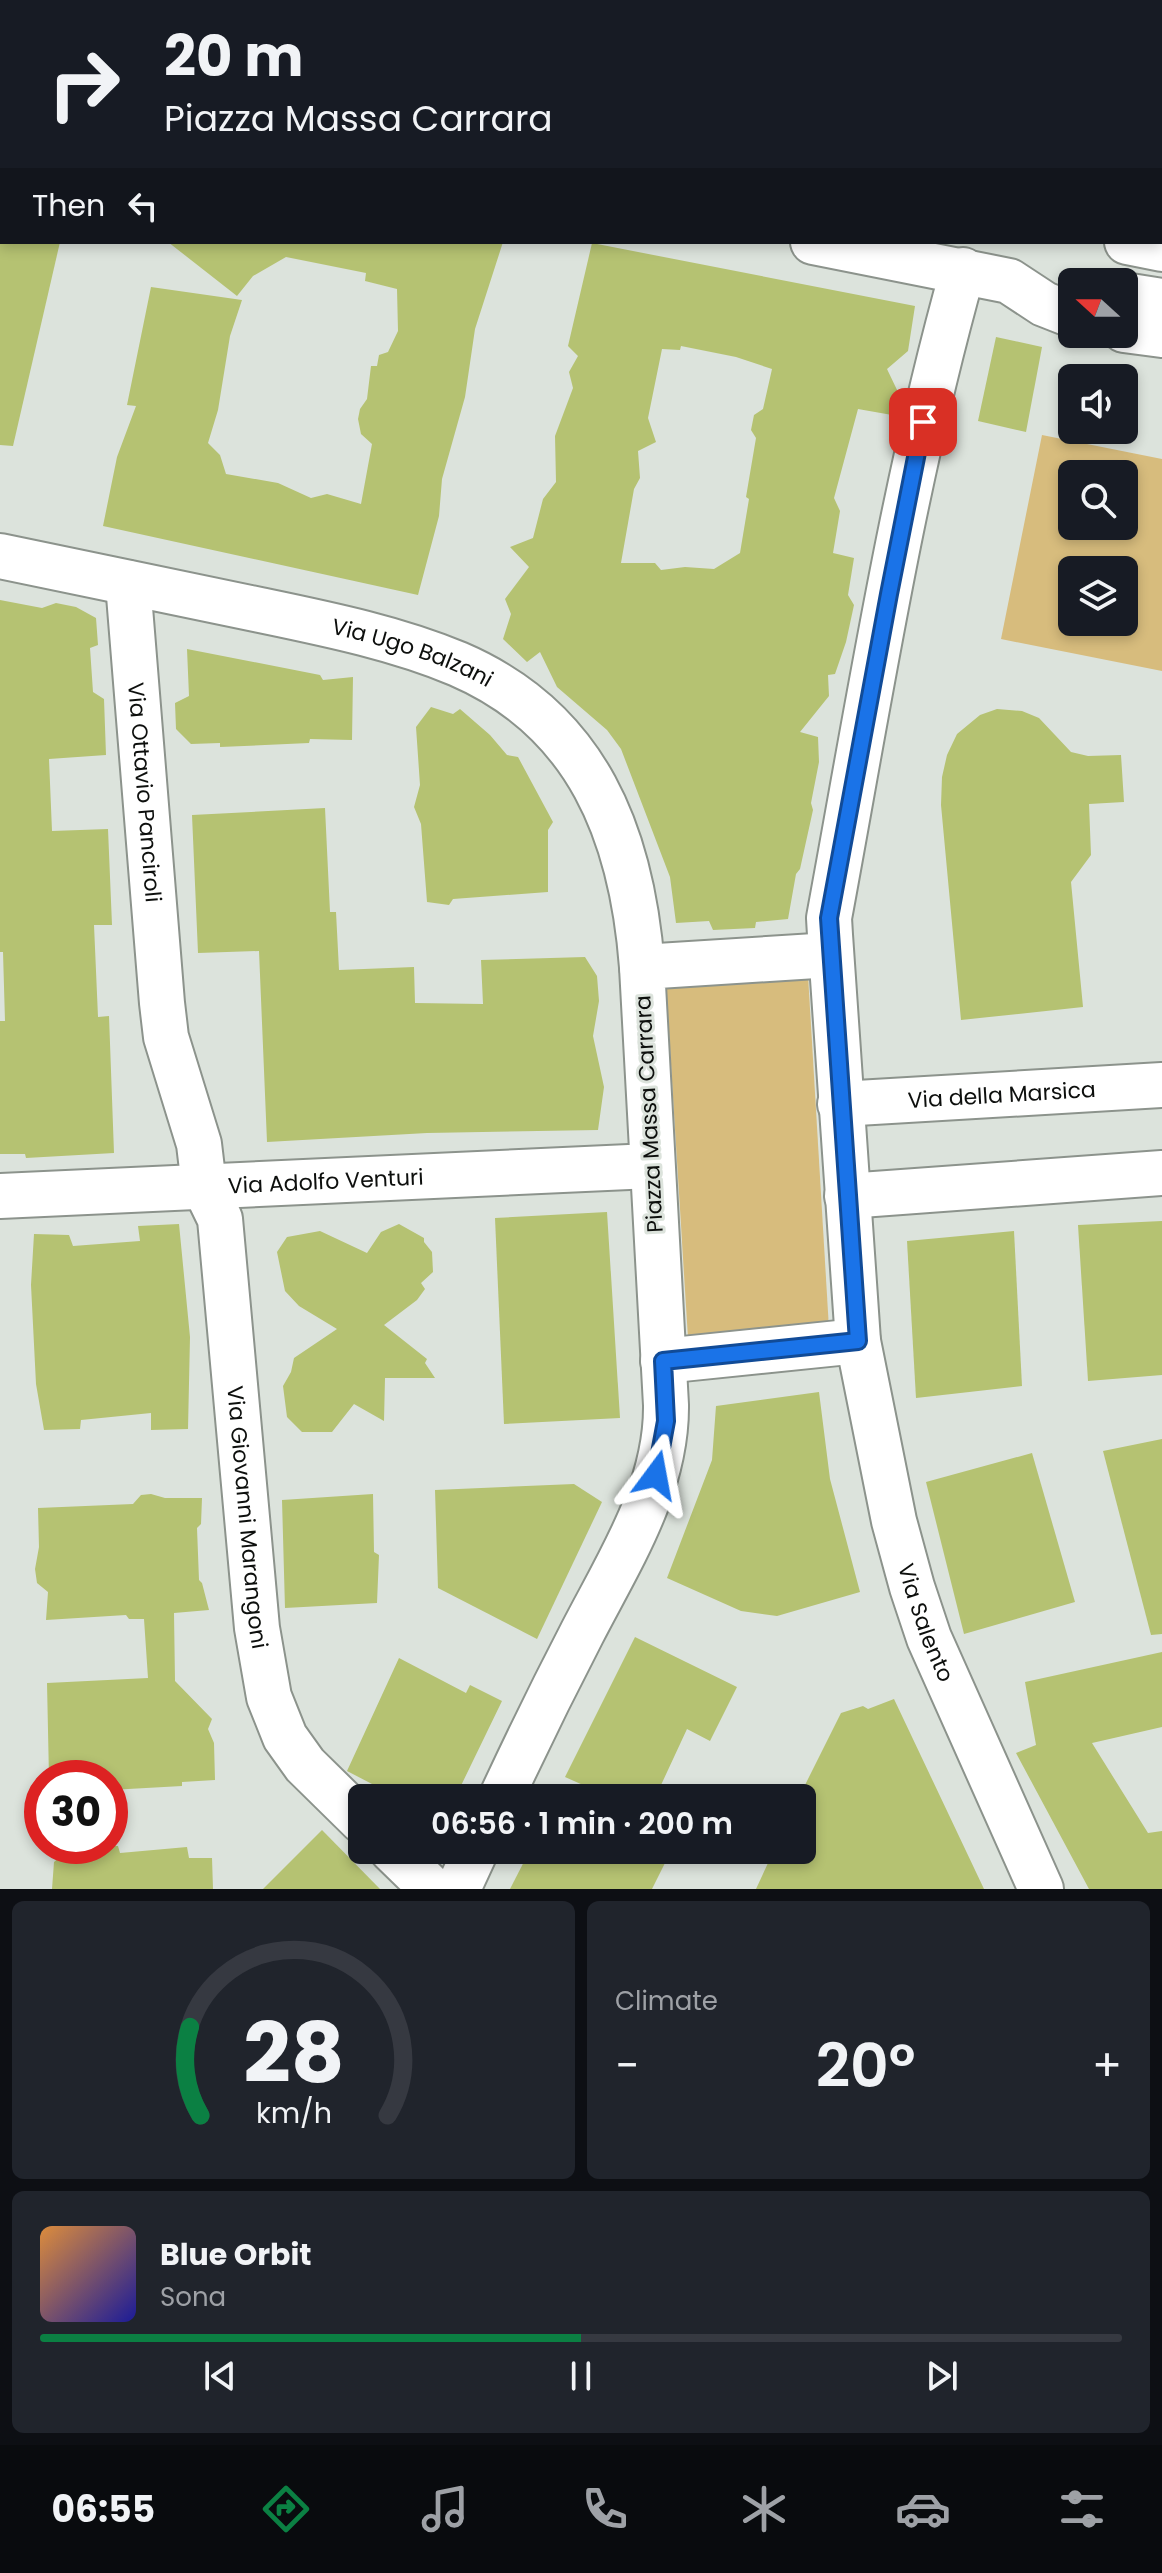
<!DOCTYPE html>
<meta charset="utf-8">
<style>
:root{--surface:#171b24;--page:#20242c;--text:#f1f3f6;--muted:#9ea1a6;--line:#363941;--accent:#0b8043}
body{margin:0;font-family:Poppins,sans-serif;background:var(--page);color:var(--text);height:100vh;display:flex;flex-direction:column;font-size:30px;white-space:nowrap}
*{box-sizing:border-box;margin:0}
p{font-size:26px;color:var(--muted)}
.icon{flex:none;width:44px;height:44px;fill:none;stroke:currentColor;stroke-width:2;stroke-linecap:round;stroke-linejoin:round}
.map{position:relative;height:1889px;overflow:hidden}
.drawer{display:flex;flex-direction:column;gap:12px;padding:12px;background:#0d0f14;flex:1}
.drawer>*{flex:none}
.top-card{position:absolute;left:0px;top:0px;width:1162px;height:244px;box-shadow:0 4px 12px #0003;background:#171b24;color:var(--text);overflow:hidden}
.needle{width:52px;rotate:291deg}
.buttons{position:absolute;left:1058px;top:268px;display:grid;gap:16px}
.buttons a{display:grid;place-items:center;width:80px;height:80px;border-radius:12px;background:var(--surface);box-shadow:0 4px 12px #0003;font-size:40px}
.speed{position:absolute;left:24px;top:1760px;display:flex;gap:16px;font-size:40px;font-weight:700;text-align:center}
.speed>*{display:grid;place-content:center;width:104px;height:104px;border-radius:50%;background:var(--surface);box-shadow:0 4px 12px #0003;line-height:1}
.speed .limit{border:12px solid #d22;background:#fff;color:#111}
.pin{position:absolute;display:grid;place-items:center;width:68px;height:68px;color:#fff;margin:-34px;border-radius:16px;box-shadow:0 4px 12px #0006}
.me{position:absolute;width:88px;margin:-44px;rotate:13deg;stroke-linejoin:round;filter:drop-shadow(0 0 6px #0008)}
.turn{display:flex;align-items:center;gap:28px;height:168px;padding:0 32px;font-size:36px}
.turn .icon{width:104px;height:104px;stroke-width:2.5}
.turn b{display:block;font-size:56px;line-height:68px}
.then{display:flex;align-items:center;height:76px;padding:0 32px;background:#0003;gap:16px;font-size:30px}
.big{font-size:60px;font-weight:600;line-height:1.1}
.drawer .tile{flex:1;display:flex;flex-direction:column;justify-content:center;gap:12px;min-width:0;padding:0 28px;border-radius:12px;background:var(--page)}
.drawer .dial{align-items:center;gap:0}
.dial svg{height:208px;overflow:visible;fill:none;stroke:var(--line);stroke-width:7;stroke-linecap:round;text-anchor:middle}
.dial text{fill:var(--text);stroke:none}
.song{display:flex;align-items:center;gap:24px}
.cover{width:96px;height:96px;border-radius:12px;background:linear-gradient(135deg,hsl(30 70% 55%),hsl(240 70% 35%))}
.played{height:8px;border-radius:4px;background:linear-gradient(90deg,var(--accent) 50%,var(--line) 50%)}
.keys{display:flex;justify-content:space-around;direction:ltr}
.heat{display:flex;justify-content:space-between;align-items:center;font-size:44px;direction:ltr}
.drawer .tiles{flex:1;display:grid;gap:12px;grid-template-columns:1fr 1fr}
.tile:last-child{grid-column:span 2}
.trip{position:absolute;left:348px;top:1784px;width:468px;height:80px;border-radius:12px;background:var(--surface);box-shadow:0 4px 12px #0003;font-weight:600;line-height:80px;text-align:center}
.tabs{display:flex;height:128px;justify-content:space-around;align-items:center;background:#090b0e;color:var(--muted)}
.tabs .icon{width:56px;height:56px}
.tabs .on{color:var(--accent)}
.tabs b{font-size:36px;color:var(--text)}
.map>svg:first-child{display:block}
.green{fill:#d7bc7d;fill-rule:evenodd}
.building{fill:#b5c272;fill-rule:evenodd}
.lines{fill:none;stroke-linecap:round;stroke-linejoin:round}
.minor-casing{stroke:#8c938c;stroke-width:48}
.minor{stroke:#fff;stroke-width:44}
.rail-casing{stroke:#393c39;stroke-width:9}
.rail{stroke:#dce3dc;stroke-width:6;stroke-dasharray:18;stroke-linecap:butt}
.route-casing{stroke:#114b97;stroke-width:20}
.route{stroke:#1a73e8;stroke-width:14}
.labels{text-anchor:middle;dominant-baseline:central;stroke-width:6;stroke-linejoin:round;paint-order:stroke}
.street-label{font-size:22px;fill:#0d0f0d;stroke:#dce3dc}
</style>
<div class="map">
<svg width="1162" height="1889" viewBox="0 0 1162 1889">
<rect width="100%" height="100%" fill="#dce3dc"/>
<g class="green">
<path d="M1042,435L1162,459V671L1001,639ZM1072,474H1124V526H1072ZM1072,570H1124V622H1072Z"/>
<path d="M808,975L829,1329L688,1338L666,984Z"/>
</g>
<g class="building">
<path d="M0,242H60L13,446L0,445Z"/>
<path d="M168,242H503L475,329L465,397L442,479L439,516L418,595L103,526L117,457L136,406L127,405L151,287L242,300L230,336L218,410L208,443L220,455L226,474L278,483L311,498L327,494L361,504L372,444L361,434L358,419L360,409L367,399L371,366H377L379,355L388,352L398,331L397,289L365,281L366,273L286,257L253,276L237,296Z"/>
<path d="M592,243L915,306L908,351L887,369L898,392L892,415L858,409L834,498L840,511L833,553L854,558L848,595L854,605L846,642L835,674L828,675L829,696L800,732L818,737L819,762L811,803L813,810L800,869L796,874L788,919L756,922L755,928L713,930L709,921L676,923L670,877L621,749L607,730L557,687L540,652L527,662L503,639L511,614L505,599L529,567L510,547L533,538L543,499L556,482L555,436L573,388L569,372L578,356L568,346ZM681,346L736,357L772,369L763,409L754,415L751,430L756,438L746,497L749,499L740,553L714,569L685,567L661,570L655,563H621L634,489L640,478L638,451L656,442L648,418L662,349L680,350Z"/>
<path d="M996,337L1042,347L1026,432L978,421Z"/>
<path d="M0,600L42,608L56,603L76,607L96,618L98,645L90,648L93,692L104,699L106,755L49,759L52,831L108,829L112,925H94L98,1017L109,1016L114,1153L26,1158L25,1154H0V1021H5L3,952H0Z"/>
<path d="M187,649L320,675L323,680L353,677L352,740L310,739L309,743L220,747V743L191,744L176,729L175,703L189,696Z"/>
<path d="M431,707L453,714L460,709L490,735L507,755L518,757L553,822L548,830V892L453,899L449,905L427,902L421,824L414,807L420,785L416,727Z"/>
<path d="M997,709L1022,711L1039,718L1071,752L1088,756L1121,755L1124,802L1089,804L1091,855L1071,882L1083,1007L961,1020L941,805L942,777L947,755L957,734L980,715Z"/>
<path d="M325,808L330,912H336L339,970L414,967L415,1003L483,1004L481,960L585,957L597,976L599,1001L593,1036L604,1087L598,1130L427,1133L267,1142L259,951L198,953L192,815Z"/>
<path d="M607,1212L620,1418L504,1424L495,1218Z"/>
<path d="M1162,1221V1375L1088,1381L1078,1225Z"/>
<path d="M179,1224L190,1337L188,1429L151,1430V1413L81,1420L80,1429L44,1430L36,1384L31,1285L34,1234L69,1235L73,1246L140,1241L138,1226Z"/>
<path d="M399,1224L424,1238V1242L432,1252L433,1272L421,1283L425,1289L417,1300L384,1325L427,1359L425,1363L435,1378H385L384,1421L354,1404L332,1432H302L287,1417L283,1386L291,1372L294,1358L337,1329L299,1306L285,1291L277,1252L287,1237L320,1231L367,1253L381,1232Z"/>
<path d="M1014,1231L1022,1386L916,1398L907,1241Z"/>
<path d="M819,1392L830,1479L860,1592L777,1616L741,1611L667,1578L712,1460L716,1406Z"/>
<path d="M1162,1439V1634L1151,1635L1103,1451Z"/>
<path d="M1032,1453L1075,1602L964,1634L926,1482Z"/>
<path d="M574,1484L602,1502L537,1639L438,1588L435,1490Z"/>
<path d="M151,1494L165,1498H202L201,1524L197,1528L199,1580L202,1583L209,1610L174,1613L175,1681L212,1719L208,1729L214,1743L215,1780L182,1782V1786L110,1790V1778H49L47,1683L148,1678L144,1619H129L126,1615L46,1620L48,1592L37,1583L35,1569L39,1547L38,1508L133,1504L141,1495Z"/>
<path d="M373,1494L374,1552L379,1555L377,1603L285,1608L282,1500Z"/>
<path d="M635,1637L737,1687L710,1741L687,1729L655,1798H589L592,1789L565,1777Z"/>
<path d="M1162,1652V1727L1092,1743L1148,1833L1162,1831V1889H1089L1016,1753L1036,1745L1025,1682Z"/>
<path d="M399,1658L466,1693L470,1685L502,1701L455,1798H399L347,1771Z"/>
<path d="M894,1699L984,1889H756L774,1850H802V1791L841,1713L863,1706L868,1709Z"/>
<path d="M322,1830L380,1889H263Z"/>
<path d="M61,1846H118L120,1853L187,1847L189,1858H212L213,1889H52L54,1862L61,1856Z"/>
<path d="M530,1850H643L666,1861L652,1889H510Z"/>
</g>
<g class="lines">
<defs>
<g id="minor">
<path d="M183,0L196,2"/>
<path d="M0,27H2"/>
<path d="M0,84H2"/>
<path d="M1160,157H1162"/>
<path d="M1160,201H1162"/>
<path d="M813,242L1009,281L1044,304L1072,315"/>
<path d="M1127,242L1162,249"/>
<path id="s1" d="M963,270C903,483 869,702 829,918L830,935L858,1341L894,1521L912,1587L929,1638L1041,1889"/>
<path d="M1124,295L1162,301"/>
<path d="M1124,330L1162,335"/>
<path id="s2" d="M0,556C87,574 173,592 260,610C327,624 396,638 458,664C588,720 632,835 642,967"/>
<path id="s3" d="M128,583L162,1003L166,1037L199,1144L204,1186L220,1219L257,1628L269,1697L285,1737L305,1765L362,1821"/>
<path id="s4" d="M840,1104L1162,1085"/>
<path id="s5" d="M0,1196L651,1166"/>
<path d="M847,1196L1162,1173"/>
<path d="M663,1361L858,1341"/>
<path d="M501,1798C527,1742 554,1687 582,1633C619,1561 667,1488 666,1405L642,967L831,955"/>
<path d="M392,1850L432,1889"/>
<path d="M458,1889L476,1850"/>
</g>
</defs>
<use href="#minor" class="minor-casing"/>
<use href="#minor" class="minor"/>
<defs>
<g id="rail">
<path d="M755,0L765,2"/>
<path d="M880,0L890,2"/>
<path d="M1160,56H1162"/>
<path d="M1160,80H1162"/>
</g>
</defs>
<use href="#rail" class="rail-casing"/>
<use href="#rail" class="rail"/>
</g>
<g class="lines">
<defs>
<path id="route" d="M656,1475L666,1421L663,1361L858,1341L829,918L889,594L923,422"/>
</defs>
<use href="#route" class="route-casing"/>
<use href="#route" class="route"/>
</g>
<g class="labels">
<g class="street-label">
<text stroke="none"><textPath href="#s2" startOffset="424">Via Ugo Balzani</textPath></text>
<text stroke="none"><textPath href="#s3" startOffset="210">Via Ottavio Panciroli</textPath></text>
<text stroke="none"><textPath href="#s4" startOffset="162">Via della Marsica</textPath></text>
<text transform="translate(649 1114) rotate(-93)">Piazza Massa Carrara</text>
<text stroke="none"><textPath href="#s5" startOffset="326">Via Adolfo Venturi</textPath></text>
<text stroke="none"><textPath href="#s3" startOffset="946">Via Giovanni Marangoni</textPath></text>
<text stroke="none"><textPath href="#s1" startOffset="1376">Via Salento</textPath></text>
</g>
</g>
</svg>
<div class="buttons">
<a><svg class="needle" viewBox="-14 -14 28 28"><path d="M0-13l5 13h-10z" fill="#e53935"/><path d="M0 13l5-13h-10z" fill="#9ea1a6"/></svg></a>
<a><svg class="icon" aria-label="sound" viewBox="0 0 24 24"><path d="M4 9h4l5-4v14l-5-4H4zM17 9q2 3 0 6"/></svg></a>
<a><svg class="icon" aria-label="search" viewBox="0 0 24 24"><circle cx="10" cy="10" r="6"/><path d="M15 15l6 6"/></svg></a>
<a><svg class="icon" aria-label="layers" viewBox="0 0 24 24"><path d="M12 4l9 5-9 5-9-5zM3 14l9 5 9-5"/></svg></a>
</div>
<div class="speed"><div class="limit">30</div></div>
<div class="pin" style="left:923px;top:422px;background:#d93025"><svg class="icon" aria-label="arrive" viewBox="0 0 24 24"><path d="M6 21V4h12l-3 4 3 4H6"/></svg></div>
<svg class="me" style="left:656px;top:1475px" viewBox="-20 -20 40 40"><path d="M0-17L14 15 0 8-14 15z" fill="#1a73e8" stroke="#fff" stroke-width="4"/></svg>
<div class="trip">06:56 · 1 min · 200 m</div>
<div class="top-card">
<div class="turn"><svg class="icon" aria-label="right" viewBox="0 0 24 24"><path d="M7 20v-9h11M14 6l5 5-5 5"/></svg><div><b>20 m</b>Piazza Massa Carrara</div></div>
<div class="then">Then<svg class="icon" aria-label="left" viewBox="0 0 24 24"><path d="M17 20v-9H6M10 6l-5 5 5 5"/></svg></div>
</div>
</div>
<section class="drawer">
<div class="tiles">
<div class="tile dial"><svg viewBox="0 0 100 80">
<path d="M14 69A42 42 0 1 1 86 69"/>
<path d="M14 69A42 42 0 0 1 10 35" stroke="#0b8043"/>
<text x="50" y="56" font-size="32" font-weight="700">28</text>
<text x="50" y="72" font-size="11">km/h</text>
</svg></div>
<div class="tile"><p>Climate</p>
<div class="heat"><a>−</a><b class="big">20°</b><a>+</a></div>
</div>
<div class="tile">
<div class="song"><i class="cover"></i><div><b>Blue Orbit</b><p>Sona</p></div></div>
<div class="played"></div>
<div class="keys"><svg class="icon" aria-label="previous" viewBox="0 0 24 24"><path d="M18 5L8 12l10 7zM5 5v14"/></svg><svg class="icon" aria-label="pause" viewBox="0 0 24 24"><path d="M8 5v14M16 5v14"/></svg><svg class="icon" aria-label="next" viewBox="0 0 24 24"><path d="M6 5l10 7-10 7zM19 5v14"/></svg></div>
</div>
</div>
</section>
<nav class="tabs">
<b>06:55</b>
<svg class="icon on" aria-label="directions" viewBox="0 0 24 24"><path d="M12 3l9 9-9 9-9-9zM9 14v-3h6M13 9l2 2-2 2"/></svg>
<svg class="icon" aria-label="music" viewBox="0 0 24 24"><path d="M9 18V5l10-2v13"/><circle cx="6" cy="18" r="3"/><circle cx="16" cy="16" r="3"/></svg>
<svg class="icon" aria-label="phone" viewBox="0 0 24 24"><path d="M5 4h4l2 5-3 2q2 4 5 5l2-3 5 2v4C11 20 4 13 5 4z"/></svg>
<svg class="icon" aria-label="climate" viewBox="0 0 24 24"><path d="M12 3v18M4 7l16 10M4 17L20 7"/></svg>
<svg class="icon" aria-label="car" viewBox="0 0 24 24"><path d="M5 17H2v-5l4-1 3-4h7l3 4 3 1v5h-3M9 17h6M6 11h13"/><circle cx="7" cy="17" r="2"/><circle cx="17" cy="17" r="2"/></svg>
<svg class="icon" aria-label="filters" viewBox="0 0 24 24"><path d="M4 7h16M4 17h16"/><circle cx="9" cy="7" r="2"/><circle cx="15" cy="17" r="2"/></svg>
</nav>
